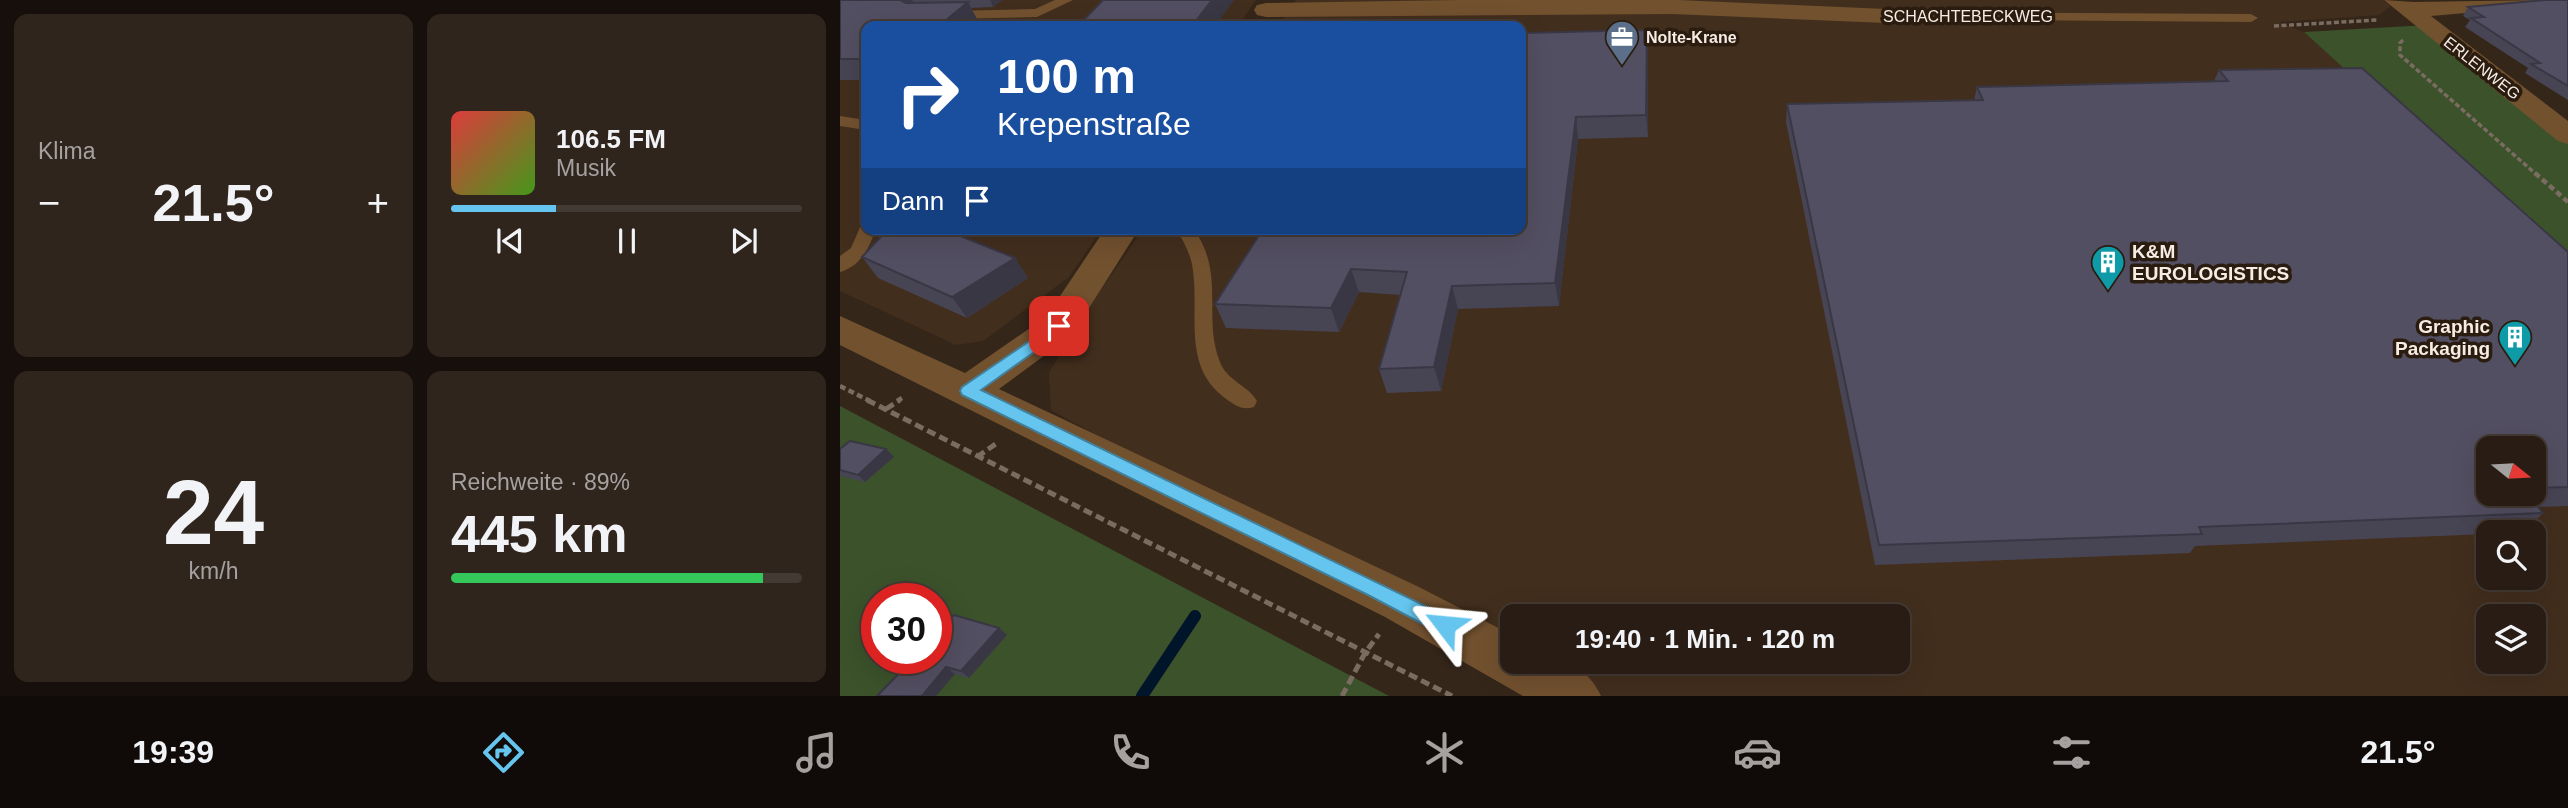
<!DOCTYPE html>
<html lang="de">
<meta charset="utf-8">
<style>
:root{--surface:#281c14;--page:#30251d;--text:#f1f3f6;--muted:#a5a1a0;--line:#443a34;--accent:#65c5ee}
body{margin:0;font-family:Arial,sans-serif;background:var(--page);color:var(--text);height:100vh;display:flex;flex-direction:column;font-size:26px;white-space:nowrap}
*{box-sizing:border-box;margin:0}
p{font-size:23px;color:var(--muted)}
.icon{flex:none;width:38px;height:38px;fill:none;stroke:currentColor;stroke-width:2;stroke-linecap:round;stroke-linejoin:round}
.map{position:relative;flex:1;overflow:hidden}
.drawer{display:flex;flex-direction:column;gap:14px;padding:14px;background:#160f0b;width:840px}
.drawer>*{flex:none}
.banner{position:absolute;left:21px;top:21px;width:665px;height:214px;border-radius:14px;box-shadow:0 7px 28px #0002,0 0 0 2px var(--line);background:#1a4fa0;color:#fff;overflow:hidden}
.needle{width:46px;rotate:108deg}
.fabs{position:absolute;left:1636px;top:436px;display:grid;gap:14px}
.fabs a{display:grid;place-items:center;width:70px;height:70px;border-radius:14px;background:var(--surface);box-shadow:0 7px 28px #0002,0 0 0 2px var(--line);font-size:35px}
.speed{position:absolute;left:21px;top:583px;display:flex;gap:14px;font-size:35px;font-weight:700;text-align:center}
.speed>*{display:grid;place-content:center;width:91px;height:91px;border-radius:50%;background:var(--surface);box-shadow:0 7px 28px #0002,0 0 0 2px var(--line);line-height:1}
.speed .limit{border:10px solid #d22;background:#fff;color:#111}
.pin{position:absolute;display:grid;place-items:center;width:60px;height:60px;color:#fff;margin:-30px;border-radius:14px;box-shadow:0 4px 10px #0006}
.me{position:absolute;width:77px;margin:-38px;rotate:299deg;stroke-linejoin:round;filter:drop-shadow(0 0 5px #0008)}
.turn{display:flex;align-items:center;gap:24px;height:147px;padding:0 21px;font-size:32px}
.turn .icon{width:91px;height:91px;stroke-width:2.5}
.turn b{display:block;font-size:49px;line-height:60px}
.then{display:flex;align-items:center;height:66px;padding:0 21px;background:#0003;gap:14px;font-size:26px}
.big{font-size:52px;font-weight:600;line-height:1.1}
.drawer .widget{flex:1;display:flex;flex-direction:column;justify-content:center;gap:10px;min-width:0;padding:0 24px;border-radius:14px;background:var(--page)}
.drawer .dial{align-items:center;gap:0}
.dial b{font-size:91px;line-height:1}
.song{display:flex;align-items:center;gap:21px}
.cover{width:84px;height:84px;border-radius:10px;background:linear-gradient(135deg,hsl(0 70% 55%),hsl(100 70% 35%))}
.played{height:7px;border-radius:4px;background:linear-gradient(90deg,var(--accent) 30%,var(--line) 30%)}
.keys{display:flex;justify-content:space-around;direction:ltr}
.heat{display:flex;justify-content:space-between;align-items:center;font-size:38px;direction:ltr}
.charge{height:10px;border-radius:5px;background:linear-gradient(90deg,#34c759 89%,var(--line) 0)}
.drawer .tiles{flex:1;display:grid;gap:14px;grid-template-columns:repeat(2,1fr)}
.trip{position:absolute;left:660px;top:604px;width:410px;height:70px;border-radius:14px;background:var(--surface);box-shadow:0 7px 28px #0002,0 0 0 2px var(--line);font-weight:600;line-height:70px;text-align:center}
.dock{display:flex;height:112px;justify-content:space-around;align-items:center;background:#100b08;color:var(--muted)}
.dock .icon{width:49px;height:49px}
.dock .current{color:var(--accent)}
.dock b{font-size:32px;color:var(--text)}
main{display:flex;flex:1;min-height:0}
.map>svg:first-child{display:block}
.built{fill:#422e1d;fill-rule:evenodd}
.green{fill:#3b522b;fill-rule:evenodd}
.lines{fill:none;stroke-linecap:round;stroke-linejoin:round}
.stream{stroke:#001529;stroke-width:12}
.path-far2{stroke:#7a6c61;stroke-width:3.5;stroke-dasharray:5 2.5;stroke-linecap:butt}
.path-far1{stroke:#7a6c61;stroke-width:4.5;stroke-dasharray:6 3.5;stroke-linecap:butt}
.path{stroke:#7a6c61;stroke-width:5;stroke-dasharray:9 4.5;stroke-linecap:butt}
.service{fill:#72512f;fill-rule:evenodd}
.minor{fill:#72512f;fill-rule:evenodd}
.wall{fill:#474454;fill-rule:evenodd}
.shaded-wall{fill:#3a3745}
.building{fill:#534f62;stroke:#3a3745;stroke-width:2}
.route{fill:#65c5ee;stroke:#42809b;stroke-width:2}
.labels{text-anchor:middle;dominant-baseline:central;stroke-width:7;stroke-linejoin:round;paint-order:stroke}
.far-street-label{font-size:16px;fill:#f7ece4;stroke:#2b1c10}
.far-poi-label{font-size:16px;font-weight:bold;fill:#f7ece4;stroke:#2b1c10;text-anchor:start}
.poi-label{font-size:19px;font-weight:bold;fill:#f7ece4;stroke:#2b1c10;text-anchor:start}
</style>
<main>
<section class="drawer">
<div class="tiles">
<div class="widget"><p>Klima</p>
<div class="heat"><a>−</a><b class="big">21.5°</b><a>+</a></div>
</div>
<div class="widget">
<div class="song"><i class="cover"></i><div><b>106.5 FM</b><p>Musik</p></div></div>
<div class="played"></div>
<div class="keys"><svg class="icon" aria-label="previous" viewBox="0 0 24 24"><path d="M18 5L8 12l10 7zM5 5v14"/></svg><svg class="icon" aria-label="pause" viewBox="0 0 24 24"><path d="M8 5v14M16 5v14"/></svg><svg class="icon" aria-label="next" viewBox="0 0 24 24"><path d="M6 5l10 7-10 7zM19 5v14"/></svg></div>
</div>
<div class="widget dial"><b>24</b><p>km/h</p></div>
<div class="widget"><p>Reichweite · 89%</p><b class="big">445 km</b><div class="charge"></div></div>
</div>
</section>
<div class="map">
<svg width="1728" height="696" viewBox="0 0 1728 696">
<rect width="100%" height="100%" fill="#35261a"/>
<g class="built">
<path d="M0,0H416L398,26H26V229H262L229,277L143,341L116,345L0,291Z"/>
<path d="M456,0H1543L1551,6L1539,15L1438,22L1464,32L1728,273V696H734L211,410L209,373L234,329L303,229H681V26H438ZM1648,448H1694V494H1648ZM1648,532H1694V578H1648ZM672,616H1057V662H672ZM1648,616H1694V662H1648Z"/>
</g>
<g class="green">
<path d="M1588,25L1728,131V273L1464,32Z"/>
<path d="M0,406L549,696H0ZM37,598H96V658H37Z"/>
</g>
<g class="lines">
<path class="stream" d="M302,696L355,616"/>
<g class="path-far2">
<path d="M1434,26L1537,20"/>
<path d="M1563,40L1560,43V55L1697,175"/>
</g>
<g class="path-far1">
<path d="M1695,173L1728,202"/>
<path d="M0,386L30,401"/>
<path d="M57,401L62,398"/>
</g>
<g class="path">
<path d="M27,400L612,696"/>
<path d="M46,409L60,400"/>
<path d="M137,457L157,443"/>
<path d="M502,696L525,653L539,634"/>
</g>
<g class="service">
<path d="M215,0H233L197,17L109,19L102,15L109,11L195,9Z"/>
<path d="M1046,12L1411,14L1418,18L1411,22L1041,19V13Z"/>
<path d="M0,116L26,120V130L0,126Z"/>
<path d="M26,224V229H36C29,248 21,266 0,272V256L11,248L21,225Z"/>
<path d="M336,229H354C386,276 362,316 380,362C387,381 408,385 417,401L414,407C403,410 398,407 389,401C339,368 361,313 352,264C349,251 343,240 336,229Z"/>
</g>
<g class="minor">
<path d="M618,0H838L1046,9L1055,11L1058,16L1055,21L1046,23L832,14L426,17L417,15L414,10L417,5L426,3Z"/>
<path d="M1544,0L1574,2L1708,0L1704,5L1696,7L1591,16L1728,121V144L1718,141Z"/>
<path d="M265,229H299L232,335L159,389L579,587L672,635V662C710,662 743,656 761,696H683L545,617L0,345V316L125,373L206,317Z"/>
</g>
</g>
<g class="wall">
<path d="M0,0H162L153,7L131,8L138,21L26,26V80H0Z"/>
<path d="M1728,0V100L1685,73L1688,68L1625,27L1630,20L1623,16L1628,7L1702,1Z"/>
<path d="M807,30L808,137L738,139L719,306L618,309L601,391L547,393L539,369L560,295L519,292L499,332L386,328L375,304L423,229H681V33Z"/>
<path d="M1379,70L1728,252V506L1699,507L1703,513L1684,532H1648V534L1355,546L1350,553L1035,565L946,122L947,104L1134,100L1137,87L1374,81ZM1694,448V494H1648Z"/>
<path d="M22,257L175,258L188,278L127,318L38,278Z"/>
<path d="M0,449H46L54,457L25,482L0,476Z"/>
<path d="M159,628L167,635L129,678L115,674L37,696Z"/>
</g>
<g class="shaded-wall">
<path d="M59,0H72L78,9Z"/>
<path d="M150,0H162L153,7Z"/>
<path d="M372,0H394L375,26H352Z"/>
<path d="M128,2L138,21L133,26H99Z"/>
<path d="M807,30V51L808,137L806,115Z"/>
<path d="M736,117L738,139L719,306L715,283Z"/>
<path d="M175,258L188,278L127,318L112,297Z"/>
<path d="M511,269L519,292L499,332L491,308Z"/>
<path d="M612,286L618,309L601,391L594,367Z"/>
<path d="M46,449L54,457L25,482L18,475Z"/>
<path d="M159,628L167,635L129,678L121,671Z"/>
<path d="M106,667L115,674L96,696H82Z"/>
</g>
<g class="building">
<path d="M0,0H60L66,3L128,2L99,26H26V59H0Z"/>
<path d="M263,0H372L352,26H238Z"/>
<path d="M1705,0H1728V86L1691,64L1700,63L1631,18L1644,17L1628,7Z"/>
<path d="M807,30L806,115L736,117L715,283L612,286L594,367L539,369L567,272L511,269L491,308L375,304L423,229H681V33Z"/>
<path d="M1522,68L1728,252V487L1694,488V448H1648V494H1688L1703,513L1359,527L1362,534L1039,545L947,104L1143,100L1137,87L1388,81L1379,70Z"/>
<path d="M48,229H103L175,258L112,297L22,257Z"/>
<path d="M10,441L46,449L18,475L0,470V449Z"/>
<path d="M114,615L159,628L121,671L106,667L82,696H37L74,658H96V634Z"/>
</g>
<path class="route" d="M219,321L227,326L225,330L141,390L612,619L616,625L612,632L605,635L598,632L530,596L122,395L120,391L122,387Z"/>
<defs>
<symbol id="office-pin" viewBox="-11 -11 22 30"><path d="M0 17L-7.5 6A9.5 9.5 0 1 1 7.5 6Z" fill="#5c6f8a" stroke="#2b1c10"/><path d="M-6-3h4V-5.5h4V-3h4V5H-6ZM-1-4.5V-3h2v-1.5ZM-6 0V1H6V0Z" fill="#fff"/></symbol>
<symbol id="building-pin" viewBox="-11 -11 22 30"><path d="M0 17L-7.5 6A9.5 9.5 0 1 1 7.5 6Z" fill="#0f9aa8" stroke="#2b1c10"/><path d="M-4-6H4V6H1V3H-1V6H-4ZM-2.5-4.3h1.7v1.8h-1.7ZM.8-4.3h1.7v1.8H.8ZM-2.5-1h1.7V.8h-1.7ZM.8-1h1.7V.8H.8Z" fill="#fff"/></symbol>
</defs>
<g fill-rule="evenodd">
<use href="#office-pin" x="763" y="18" width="38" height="52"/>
<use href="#building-pin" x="1249" y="243" width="38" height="52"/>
<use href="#building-pin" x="1656" y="318" width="38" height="52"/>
</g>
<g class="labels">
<g class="far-street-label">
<text x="1128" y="16">SCHACHTEBECKWEG</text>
<text transform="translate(1642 68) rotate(38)">ERLENWEG</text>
</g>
<g class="far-poi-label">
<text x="806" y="37">Nolte-Krane</text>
</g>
<g class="poi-label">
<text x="1292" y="251">K&amp;M<tspan x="1292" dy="22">EUROLOGISTICS</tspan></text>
<text x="1650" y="326" text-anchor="end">Graphic<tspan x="1650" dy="22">Packaging</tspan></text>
</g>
</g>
</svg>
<div class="fabs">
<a><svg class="needle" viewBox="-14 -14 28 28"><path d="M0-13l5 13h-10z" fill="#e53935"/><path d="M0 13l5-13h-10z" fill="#a5a1a0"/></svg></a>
<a><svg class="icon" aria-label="search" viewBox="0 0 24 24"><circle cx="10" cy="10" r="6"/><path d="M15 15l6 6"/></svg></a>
<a><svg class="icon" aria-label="layers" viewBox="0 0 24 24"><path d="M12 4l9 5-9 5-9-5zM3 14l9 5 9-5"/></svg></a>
</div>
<div class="speed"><div class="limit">30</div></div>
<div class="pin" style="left:219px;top:326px;background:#d93025"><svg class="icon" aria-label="arrive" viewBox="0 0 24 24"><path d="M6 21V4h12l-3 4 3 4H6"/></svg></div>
<svg class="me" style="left:605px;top:625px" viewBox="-20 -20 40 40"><path d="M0-17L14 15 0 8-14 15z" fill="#65c5ee" stroke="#fff" stroke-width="4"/></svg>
<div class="trip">19:40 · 1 Min. · 120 m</div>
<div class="banner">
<div class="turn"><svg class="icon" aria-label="right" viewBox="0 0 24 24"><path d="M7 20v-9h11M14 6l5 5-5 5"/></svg><div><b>100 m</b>Krepenstraße</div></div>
<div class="then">Dann<svg class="icon" aria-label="arrive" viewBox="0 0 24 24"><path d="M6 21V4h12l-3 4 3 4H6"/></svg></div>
</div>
</div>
</main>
<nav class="dock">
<b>19:39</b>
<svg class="icon current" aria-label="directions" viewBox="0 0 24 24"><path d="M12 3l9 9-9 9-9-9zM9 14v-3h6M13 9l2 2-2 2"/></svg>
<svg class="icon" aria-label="music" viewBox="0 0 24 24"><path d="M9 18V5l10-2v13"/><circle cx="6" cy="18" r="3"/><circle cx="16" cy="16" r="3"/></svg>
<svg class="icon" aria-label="phone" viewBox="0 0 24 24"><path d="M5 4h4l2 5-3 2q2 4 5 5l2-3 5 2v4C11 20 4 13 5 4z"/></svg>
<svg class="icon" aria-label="climate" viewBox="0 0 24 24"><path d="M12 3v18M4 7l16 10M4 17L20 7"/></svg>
<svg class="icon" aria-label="car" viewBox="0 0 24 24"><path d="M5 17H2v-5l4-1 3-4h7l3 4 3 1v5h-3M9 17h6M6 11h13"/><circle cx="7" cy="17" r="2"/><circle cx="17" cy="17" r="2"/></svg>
<svg class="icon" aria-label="filters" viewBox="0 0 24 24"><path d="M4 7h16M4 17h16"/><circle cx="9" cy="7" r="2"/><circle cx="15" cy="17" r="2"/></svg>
<b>21.5°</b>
</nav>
